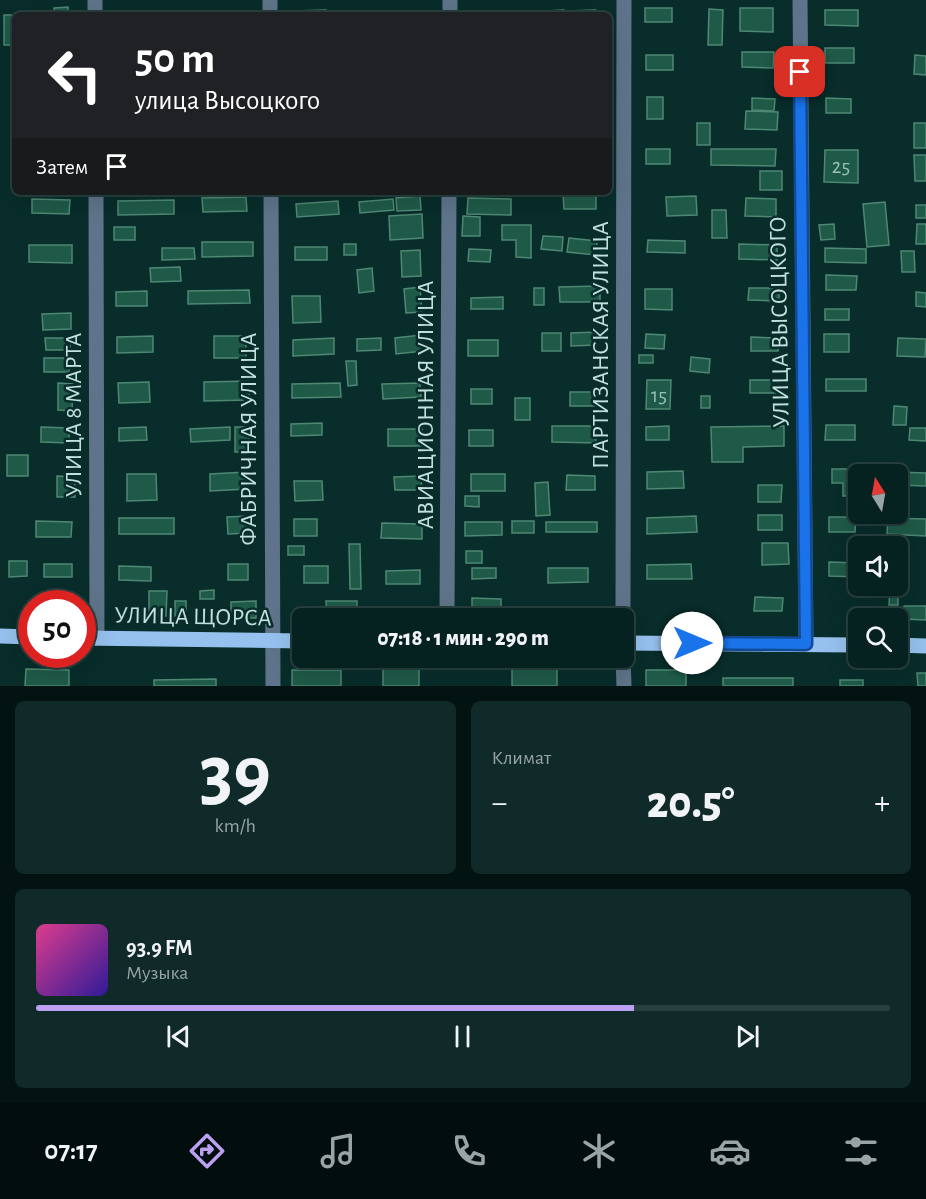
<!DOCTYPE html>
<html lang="ru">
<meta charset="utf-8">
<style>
:root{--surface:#062220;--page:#0f2a29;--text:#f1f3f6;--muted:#98a4a5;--line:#273f3e;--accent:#bca0f2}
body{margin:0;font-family:"Alegreya Sans",sans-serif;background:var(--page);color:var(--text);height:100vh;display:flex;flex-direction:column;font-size:22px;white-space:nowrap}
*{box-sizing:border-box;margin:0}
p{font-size:20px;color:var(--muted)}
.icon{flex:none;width:33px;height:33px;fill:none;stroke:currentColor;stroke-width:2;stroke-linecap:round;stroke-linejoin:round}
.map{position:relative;height:686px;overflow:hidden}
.side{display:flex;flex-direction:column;gap:15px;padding:15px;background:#031312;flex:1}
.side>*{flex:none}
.top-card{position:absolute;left:12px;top:12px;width:600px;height:183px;border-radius:9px;box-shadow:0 6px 24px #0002,0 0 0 2px var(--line);background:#202124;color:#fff;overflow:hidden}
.needle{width:39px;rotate:349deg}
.buttons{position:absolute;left:848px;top:464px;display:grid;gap:12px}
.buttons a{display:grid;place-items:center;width:60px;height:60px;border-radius:9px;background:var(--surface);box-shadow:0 6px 24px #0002,0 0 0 2px var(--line);font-size:30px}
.speed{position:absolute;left:18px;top:590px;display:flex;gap:12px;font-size:30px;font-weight:700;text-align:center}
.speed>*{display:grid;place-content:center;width:78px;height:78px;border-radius:50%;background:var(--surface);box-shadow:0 6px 24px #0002,0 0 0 2px var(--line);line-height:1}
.speed .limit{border:9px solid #d22;background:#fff;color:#111}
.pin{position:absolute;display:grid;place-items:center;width:51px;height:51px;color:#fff;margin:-26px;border-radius:12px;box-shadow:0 3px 9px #0006}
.me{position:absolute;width:66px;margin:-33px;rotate:90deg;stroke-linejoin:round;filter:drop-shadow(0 0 4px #0008)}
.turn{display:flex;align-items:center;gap:21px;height:126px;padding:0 24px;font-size:27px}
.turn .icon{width:78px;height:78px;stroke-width:2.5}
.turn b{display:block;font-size:42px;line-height:51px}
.then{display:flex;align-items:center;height:57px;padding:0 24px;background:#0003;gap:12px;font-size:22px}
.big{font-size:45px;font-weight:800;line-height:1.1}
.side .widget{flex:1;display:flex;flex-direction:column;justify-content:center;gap:9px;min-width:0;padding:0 21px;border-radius:9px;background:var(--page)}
.side .dial{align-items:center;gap:0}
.dial b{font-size:78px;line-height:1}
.song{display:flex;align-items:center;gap:18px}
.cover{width:72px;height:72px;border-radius:9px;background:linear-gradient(135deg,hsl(330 70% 55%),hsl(250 70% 35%))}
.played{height:6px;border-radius:3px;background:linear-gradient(90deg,var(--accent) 70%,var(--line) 70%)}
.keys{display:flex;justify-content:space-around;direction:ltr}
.heat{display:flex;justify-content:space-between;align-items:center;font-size:33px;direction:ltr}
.side .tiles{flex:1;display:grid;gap:15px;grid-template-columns:1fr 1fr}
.widget:last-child{grid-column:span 2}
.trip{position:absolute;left:292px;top:608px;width:342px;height:60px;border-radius:9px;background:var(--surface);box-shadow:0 6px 24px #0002,0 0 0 2px var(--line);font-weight:800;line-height:60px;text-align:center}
.tab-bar{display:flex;height:96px;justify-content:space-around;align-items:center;background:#020e0d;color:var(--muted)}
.tab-bar .icon{width:42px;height:42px}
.tab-bar .current{color:var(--accent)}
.tab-bar b{font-size:27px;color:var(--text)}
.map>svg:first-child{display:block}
.building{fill:#1f5a48;stroke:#4e8874;stroke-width:1.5}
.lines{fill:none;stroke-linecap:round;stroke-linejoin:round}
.minor{stroke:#5f748a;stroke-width:15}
.major{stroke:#96c1ee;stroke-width:15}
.route-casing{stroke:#114b97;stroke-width:15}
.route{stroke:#1a73e8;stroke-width:10}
.labels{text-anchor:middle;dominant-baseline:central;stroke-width:5;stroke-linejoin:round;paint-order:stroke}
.number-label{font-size:21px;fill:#98bfb8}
.street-label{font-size:24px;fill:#c1e1de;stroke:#082d2b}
</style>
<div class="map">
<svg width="926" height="686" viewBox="0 0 926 686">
<rect width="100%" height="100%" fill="#082d2b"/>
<g class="building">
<path d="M68,7V15H54V8Z"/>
<rect x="645" y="8" width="27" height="14"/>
<path d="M740,8H773V32L740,31Z"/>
<path d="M709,9L723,10L722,45H708Z"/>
<path d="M326,10V15H293V11Z"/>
<path d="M564,10V15H546V11Z"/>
<path d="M596,10V15H567V11Z"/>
<path d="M825,10H858V26L825,25Z"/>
<rect x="468" y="11" width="32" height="4"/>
<path d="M373,12L421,13V15H373Z"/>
<rect x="4" y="15" width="11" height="30"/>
<rect x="825" y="48" width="29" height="15"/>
<path d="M742,52H774L773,68L742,67Z"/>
<rect x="646" y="55" width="27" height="15"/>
<path d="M915,55L926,56V75L914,74Z"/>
<rect x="647" y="97" width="16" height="22"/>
<path d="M752,98L775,99L774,111L752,110Z"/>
<path d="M826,98L851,99V113H826Z"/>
<path d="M746,111L778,112L777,130L745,129Z"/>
<rect x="697" y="123" width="13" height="22"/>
<rect x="914" y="123" width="12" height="25"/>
<rect x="646" y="149" width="24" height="15"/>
<path d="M711,149H776L775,166L711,165Z"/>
<path d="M825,150H858V183L824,182Z"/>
<path d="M914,155H926V181H915Z"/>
<rect x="760" y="171" width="22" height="19"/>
<path d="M563,194H596V209H564Z"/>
<path d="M420,196L421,210L397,211L396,198Z"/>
<path d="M696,196L697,215L667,216L666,197Z"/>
<path d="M246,197L247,211L203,212L202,198Z"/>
<path d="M468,198L511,199V215L467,214Z"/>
<path d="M746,198L776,199V217L745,216Z"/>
<path d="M32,199L70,200L69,214L32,213Z"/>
<path d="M393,199L394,210L360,213L359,202Z"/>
<path d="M174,200V214L118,215V201Z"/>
<path d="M338,201L339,214L297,217L296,204Z"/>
<path d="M885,202L889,245L867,247L863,204Z"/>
<rect x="916" y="205" width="10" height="13"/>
<path d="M712,210H726L727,238H712Z"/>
<path d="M422,214L423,238L390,240L389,216Z"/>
<path d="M463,216L480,217V236H462Z"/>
<path d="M834,224L835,239L821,240L819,225Z"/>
<path d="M917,224H926V244H916Z"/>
<path d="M502,225H531V258L516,257V240H502Z"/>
<rect x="114" y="227" width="21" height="13"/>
<path d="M543,236L563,237L562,251L541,249Z"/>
<path d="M569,238L597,241L596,255L567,252Z"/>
<path d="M648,240L685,241V253L647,252Z"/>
<path d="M202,242H253V256L202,257Z"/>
<rect x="344" y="244" width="12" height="11"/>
<path d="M739,244L777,245V260L739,259Z"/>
<path d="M29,245H72V263L29,262Z"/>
<rect x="295" y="247" width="32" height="13"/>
<path d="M162,248H194L195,259L162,260Z"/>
<path d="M825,248L866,249V263L825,262Z"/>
<path d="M469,249L491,250L490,262L468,261Z"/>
<path d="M420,250L421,276L402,277L401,251Z"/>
<path d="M901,251H914L915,272H902Z"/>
<path d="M180,267L181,281L151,282L150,268Z"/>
<path d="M372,268L374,291L359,293L357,270Z"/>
<path d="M826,275L857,276L856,290H826Z"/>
<path d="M600,286V302H560L559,287Z"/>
<path d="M420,287L422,312L406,313L404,289Z"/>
<rect x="534" y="288" width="10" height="17"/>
<path d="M749,288H779V301L748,300Z"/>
<path d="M645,289H672V310L645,309Z"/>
<path d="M249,290L250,303L188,304V291Z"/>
<path d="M147,291V306H116V292Z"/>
<path d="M916,292L926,293V307L916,306Z"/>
<path d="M292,296H320L321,322L293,323Z"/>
<path d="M503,297V309H471V298Z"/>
<rect x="825" y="309" width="24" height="11"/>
<path d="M71,313V329L43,330L42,314Z"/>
<path d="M596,332V345L571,346V333Z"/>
<rect x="542" y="333" width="19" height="18"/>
<path d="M646,334L665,335L664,349L645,348Z"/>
<rect x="824" y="334" width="25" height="18"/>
<path d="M421,335L423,351L396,354L395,338Z"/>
<path d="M153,336V352L117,353V337Z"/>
<rect x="214" y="336" width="32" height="22"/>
<path d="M751,337L778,338V351H751Z"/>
<path d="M45,338H70V350H46Z"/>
<path d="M334,338V354L293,356V340Z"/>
<path d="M381,338V350L357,351V339Z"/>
<path d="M898,338L926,339L925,357L897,356Z"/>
<rect x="468" y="340" width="30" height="16"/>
<rect x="639" y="355" width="14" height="8"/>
<path d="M691,357L710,359L709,373L690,371Z"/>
<rect x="44" y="358" width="25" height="14"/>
<path d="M346,361H356L357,385L348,386Z"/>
<rect x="826" y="379" width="40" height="12"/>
<path d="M647,380H671L670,409H646Z"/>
<rect x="750" y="380" width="29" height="13"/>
<path d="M249,381V400L204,401V382Z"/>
<path d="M149,382L150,402L119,403L118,383Z"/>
<path d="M58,383L73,384L72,411L58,410Z"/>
<path d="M340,383L341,397L292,398V384Z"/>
<path d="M420,383L421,397L383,399L382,384Z"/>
<rect x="471" y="389" width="21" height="15"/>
<rect x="570" y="392" width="26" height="14"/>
<rect x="701" y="396" width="9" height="12"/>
<rect x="515" y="398" width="15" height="22"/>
<path d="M894,406L907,407L906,425H893Z"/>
<path d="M322,423V435L291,436V424Z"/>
<path d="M826,425H855V440H825Z"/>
<path d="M552,426H596V443L552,442Z"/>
<path d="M669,426V440H646V427Z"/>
<path d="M784,426V446L743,447V462H712L711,427Z"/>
<path d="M41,427L69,428V443L41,442Z"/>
<path d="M146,427L147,440L119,441V428Z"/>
<path d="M230,427V440L191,442L190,429Z"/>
<rect x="235" y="427" width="14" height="25"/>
<path d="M910,428H926V441L909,440Z"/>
<rect x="388" y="429" width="34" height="17"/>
<rect x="469" y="430" width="24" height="16"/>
<rect x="7" y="455" width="21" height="21"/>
<path d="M832,469H857V496H843V483H832Z"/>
<path d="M683,471L684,488L647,489V472Z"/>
<path d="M246,472L247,489L210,491V474Z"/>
<path d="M897,472L926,473V486L897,485Z"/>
<path d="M127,474H156L157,500L127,501Z"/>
<rect x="471" y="474" width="34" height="17"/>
<path d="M567,475L595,476V490H566Z"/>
<path d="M57,476L75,477V497H57Z"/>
<path d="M421,476L422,490H395L394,477Z"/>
<path d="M294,481H322L323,500L295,501Z"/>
<path d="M548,482L550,515L536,516L535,483Z"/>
<path d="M758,485H782L781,502H758Z"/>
<path d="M465,496H479V507L465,506Z"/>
<rect x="758" y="515" width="24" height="15"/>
<path d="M248,516L249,533L228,534L227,517Z"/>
<path d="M696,516L697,532L647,534V518Z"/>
<path d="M829,517H856L855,532H829Z"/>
<rect x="119" y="518" width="55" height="16"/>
<path d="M888,518L926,519V536L887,534Z"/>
<rect x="294" y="519" width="23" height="17"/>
<path d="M36,521L72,522L71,537H36Z"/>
<rect x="512" y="521" width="22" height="12"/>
<path d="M465,522H502V535L465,536Z"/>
<rect x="546" y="522" width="51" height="10"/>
<path d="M382,523L422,524V539L381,538Z"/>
<path d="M762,543H788L789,564L762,565Z"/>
<path d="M349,544H360L361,589H350Z"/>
<rect x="288" y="546" width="16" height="9"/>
<rect x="466" y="551" width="16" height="12"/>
<path d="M9,561H27V576L9,577Z"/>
<path d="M829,562L858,563V577L829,576Z"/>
<rect x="44" y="564" width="28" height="13"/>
<rect x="228" y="564" width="20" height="16"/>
<path d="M691,564L692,579H647V565Z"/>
<path d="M119,566L151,567V581L119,580Z"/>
<rect x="304" y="566" width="24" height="17"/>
<path d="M472,568H496V578L472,579Z"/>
<path d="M548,568H588V582L548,583Z"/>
<path d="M420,570V584H386V571Z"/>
<path d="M897,578H898V605H889L890,585H897Z"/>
<path d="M214,590V599H200V591Z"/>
<path d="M149,591H167L166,616H149Z"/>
<path d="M35,597L73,599L72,603H35Z"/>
<path d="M755,597L783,598L782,611H754Z"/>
<path d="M472,598L501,599V614L472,613Z"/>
<rect x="175" y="601" width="11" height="15"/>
<path d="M256,601V618H231V602Z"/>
<path d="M326,601H357V618H327Z"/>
<path d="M904,606H926V620L903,619Z"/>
<rect x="383" y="664" width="36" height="22"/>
<path d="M512,666L557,667V686H512Z"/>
<path d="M26,669L69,670V686H25Z"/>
<rect x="292" y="670" width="49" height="16"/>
<rect x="646" y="670" width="40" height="16"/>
<path d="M917,673H926V686H918Z"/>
<rect x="723" y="678" width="70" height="8"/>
<path d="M216,679V686H154V680Z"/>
<rect x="840" y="680" width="23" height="6"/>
</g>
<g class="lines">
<g class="minor">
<path d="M95,0V15"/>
<path d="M270,0V15"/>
<path d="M800,0L806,644"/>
<path d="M450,15V0"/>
<path d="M96,192L97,638"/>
<path d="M271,192L273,686"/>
<path d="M447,618L449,192"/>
<path d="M623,618L624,0"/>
<path d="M623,657L624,686"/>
</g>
<g class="major">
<path d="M0,636L32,637"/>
<path d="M82,638L303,641"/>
<path d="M624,643L858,645"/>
<path d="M897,645L926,646"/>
</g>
</g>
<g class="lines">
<defs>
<path id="route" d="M692,643L806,644L800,72"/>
</defs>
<use href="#route" class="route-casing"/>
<use href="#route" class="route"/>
</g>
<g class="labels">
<g class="number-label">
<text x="841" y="166">25</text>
<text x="659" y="395">15</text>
</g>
<g class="street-label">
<text transform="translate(780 322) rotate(-91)">УЛИЦА ВЫСОЦКОГО</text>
<text transform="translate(601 345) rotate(-90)">ПАРТИЗАНСКАЯ УЛИЦА</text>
<text transform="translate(426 405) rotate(-90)">АВИАЦИОННАЯ УЛИЦА</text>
<text transform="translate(74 415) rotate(-90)">УЛИЦА 8 МАРТА</text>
<text transform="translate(249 439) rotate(-90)">ФАБРИЧНАЯ УЛИЦА</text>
<text transform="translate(193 617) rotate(1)">УЛИЦА ЩОРСА</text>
</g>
</g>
</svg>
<div class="buttons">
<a><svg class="needle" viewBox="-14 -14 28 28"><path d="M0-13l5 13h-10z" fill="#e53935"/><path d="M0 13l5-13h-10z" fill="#98a4a5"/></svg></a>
<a><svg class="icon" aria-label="sound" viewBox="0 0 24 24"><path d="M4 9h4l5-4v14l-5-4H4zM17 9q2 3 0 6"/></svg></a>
<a><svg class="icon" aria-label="search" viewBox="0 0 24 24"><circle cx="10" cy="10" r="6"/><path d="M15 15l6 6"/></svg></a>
</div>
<div class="speed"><div class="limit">50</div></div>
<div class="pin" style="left:800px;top:72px;background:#d93025"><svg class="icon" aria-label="arrive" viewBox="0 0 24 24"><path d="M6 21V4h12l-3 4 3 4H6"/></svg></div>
<svg class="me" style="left:692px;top:643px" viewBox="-20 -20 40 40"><circle r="19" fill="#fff"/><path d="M0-13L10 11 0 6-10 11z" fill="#1a73e8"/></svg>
<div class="trip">07:18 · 1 мин · 290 m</div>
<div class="top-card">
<div class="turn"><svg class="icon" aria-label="left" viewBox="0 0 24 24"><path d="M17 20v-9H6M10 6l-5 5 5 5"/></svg><div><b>50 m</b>улица Высоцкого</div></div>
<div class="then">Затем<svg class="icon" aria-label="arrive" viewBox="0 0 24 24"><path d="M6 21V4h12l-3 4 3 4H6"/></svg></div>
</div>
</div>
<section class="side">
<div class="tiles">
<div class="widget dial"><b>39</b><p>km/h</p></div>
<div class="widget"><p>Климат</p>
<div class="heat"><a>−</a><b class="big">20.5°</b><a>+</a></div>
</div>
<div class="widget">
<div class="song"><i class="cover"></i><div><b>93.9 FM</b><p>Музыка</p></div></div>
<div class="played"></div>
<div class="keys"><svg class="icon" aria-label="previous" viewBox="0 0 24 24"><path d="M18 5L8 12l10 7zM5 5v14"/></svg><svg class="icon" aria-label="pause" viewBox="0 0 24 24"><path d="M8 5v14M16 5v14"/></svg><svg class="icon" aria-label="next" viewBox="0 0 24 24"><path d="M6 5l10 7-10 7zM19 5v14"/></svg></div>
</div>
</div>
</section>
<nav class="tab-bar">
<b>07:17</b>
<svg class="icon current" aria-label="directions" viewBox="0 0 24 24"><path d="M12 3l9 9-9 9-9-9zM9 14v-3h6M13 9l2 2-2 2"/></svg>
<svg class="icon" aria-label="music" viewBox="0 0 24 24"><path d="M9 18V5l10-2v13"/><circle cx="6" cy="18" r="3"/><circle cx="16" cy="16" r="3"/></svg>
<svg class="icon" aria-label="phone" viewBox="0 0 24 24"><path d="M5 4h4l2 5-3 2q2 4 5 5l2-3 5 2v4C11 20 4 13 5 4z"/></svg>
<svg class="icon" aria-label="climate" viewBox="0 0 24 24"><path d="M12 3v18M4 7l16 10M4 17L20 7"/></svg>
<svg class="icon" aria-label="car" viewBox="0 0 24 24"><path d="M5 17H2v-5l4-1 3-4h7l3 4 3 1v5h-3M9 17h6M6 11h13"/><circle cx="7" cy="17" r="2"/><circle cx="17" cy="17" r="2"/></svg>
<svg class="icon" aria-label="filters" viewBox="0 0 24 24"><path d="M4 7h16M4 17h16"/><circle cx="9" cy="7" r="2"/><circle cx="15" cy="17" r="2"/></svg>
</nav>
